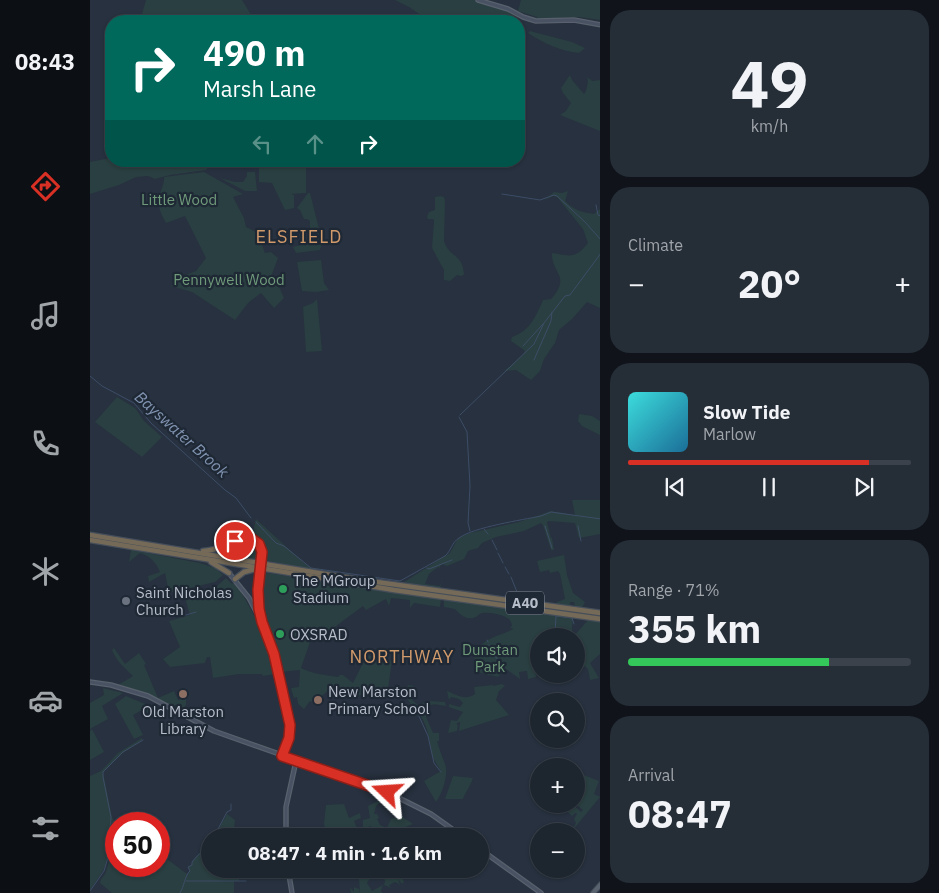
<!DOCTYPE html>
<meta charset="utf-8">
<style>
:root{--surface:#1d252f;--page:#252d37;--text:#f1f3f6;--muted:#a0a5aa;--line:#3b424b;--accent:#d93025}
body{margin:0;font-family:"IBM Plex Sans",sans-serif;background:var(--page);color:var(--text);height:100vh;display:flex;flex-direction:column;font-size:19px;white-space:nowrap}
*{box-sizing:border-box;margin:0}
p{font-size:16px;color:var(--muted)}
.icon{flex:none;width:28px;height:28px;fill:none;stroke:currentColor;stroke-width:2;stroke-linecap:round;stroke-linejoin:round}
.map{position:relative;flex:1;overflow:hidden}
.drawer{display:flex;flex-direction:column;gap:10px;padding:10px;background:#10141a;width:339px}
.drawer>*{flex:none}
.banner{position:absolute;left:15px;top:15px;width:420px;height:152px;border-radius:20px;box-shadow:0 1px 4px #0004,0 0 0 1px var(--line);background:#00695c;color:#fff;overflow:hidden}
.fabs{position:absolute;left:440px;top:628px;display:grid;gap:10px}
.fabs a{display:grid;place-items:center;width:55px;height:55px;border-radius:50%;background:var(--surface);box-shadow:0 1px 4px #0004,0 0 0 1px var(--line);font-size:25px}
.speed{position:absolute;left:15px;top:812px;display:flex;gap:10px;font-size:25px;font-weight:700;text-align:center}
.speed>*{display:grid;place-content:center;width:65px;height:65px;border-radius:50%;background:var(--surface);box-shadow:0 1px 4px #0004,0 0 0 1px var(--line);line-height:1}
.speed .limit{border:8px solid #d22;background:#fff;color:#111}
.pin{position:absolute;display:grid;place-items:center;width:42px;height:42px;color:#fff;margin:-21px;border:2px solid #fff;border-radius:50%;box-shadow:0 1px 5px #0007}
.me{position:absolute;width:55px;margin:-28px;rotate:290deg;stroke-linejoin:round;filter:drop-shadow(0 0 4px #0008)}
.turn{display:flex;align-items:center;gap:18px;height:105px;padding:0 15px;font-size:22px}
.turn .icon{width:65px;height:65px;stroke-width:2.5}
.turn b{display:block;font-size:35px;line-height:42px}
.lanes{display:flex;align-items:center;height:48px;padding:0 15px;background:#0003;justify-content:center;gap:25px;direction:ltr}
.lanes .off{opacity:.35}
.big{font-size:38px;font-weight:700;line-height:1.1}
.drawer .tile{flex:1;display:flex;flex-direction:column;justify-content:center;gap:8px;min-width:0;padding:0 18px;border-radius:20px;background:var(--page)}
.drawer .dial{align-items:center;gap:0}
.dial b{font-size:65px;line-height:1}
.song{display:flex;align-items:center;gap:15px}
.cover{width:60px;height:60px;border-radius:8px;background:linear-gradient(135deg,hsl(180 70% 55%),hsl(200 70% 35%))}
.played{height:5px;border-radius:2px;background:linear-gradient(90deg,var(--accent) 85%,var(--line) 85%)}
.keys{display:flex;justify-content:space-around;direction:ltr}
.heat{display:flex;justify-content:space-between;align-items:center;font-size:28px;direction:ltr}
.charge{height:8px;border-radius:4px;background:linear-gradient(90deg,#34c759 71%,var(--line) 0)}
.trip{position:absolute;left:111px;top:828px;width:288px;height:50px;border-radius:25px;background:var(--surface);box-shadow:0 1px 4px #0004,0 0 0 1px var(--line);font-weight:700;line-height:50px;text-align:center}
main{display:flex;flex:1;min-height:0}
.dock{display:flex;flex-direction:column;width:90px;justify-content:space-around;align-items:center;background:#0c0f13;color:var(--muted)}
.dock .icon{width:35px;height:35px}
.dock .selected{color:var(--accent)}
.dock b{font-size:22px;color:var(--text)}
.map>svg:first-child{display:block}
.green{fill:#2a3f41}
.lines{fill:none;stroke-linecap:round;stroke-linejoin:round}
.stream{stroke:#3d4d67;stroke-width:1}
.secondary-casing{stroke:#58616d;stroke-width:5.5}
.primary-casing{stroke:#444c59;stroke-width:6}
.highway-casing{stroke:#454e5a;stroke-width:7}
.secondary{stroke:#495262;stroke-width:3}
.primary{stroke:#59626f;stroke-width:4}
.highway{stroke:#756a58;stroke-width:4.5}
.secondary-bridge-casing{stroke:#58616d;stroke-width:5.5;stroke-linecap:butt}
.secondary-bridge{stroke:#495262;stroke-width:3}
.route-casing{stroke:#8d1f18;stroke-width:12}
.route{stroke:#d93025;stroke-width:9}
.leisure-dot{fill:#2e9e5b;stroke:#1f2835;stroke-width:2}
.worship-dot{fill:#6b7280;stroke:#1f2835;stroke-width:2}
.education-dot{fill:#8d6e63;stroke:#1f2835;stroke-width:2}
.labels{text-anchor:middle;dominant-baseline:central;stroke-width:4.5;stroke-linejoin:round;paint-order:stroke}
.shield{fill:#1f2835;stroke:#89919d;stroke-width:1}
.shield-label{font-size:14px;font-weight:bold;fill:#b7beca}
.park-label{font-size:15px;fill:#6f9a7a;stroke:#1f2835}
.poi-label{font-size:15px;fill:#b7beca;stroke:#1f2835;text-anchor:start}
.water-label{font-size:16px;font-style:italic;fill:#8093b0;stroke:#1f2835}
.quarter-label{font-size:18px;letter-spacing:1px;fill:#d19a6b;stroke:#1f2835}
</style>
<main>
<nav class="dock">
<b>08:43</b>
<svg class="icon selected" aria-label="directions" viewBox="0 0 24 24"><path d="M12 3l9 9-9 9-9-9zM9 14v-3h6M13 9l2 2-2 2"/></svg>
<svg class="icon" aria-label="music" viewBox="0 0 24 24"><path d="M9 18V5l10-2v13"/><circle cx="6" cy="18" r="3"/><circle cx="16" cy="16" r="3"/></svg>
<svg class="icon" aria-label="phone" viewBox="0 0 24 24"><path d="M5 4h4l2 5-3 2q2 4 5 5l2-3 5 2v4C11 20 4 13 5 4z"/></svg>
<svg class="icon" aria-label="climate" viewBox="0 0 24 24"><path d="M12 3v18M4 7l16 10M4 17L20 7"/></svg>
<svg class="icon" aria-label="car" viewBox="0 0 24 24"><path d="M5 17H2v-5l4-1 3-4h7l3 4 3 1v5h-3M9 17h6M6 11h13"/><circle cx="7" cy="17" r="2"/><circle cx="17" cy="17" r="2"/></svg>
<svg class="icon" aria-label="filters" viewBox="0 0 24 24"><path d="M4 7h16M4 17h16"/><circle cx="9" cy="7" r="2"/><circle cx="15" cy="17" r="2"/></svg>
</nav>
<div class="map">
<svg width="511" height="893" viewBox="0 0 511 893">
<rect width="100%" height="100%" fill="#27313f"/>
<g class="green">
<path d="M56,0H152L165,21H50Z"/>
<path d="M305,0H385L417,10L425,15L423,17L398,21H340L319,7Z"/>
<path d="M431,0H510V20L489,17L447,19V17L428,11Z"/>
<path d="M440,31L482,42L495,48L489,53C470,51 453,43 438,33Z"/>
<path d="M480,75L482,80L494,94C497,91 499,80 497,77L502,81L510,80V131L470,115L476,111L481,103L473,93L471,88Z"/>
<path d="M21,158V161H124L116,170L80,175L65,179L58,176L46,177L29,185L0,194V162Z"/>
<path d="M169,161H216V193L201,194L204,195V208L195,210L182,183L169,182Z"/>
<path d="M114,172L153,194L143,197L154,218L156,227L168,233L175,253L181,252L188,258L182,274L186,280L194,298L184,308L171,293L158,303L145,320L102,292L81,286L93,276L106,271L116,258L95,216L76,223C72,216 68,209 69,200C69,192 75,185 74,177Z"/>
<path d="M157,172H165L167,191H155L130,178L145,182H153L157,176Z"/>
<path d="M478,191L475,201C484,210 491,212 504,214L510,209V308L497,302L482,319L469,330L465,343L454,359L450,371L441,380L426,370L414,371L432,356L435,351L421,341L422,337C440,331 446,316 453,300L461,299C482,275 461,274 462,253C481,256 485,259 498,243L493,229L467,197L463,196L454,200L464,192L472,193Z"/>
<path d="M218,193H220L232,241L231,246L230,250L206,253L203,247L219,243L218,233H220V221L217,219H214L210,210L207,208Z"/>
<path d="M350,196L354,197L355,201L354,241C359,258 373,253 374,275L371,276L367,275L360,281L354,280V270L342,248L344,221L343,219H338L337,217L339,212L345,210V197Z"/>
<path d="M231,260L234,283L239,290L226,292L212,291L207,262Z"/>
<path d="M227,299L232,351L216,352L213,307L223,303Z"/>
<path d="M27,397L45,408L54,421L72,437L52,457L5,422Z"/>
<path d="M489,414L502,416L510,421V435L492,426L488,421Z"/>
<path d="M482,500H510V534L489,538L485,523L458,521L457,523L461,538H462L464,550H461L453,525L451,523L434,531L406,537L392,543L388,548L378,551L374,559L357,566L352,564L349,568L348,567L339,574L335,584L350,586L354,574L350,588L311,584L355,556L360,553L368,538L380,533L429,522L461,511L485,515Z"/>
<path d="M166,519L214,563L221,568L218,569L174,560L173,548L162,536Z"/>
<path d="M152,540C165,541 171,546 170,560L141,555L137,552V550L140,545Z"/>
<path d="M41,550L110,563L125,568L133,575L125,582L79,593L75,573L59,582L58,576L70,572C66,562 60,556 50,553L39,562Z"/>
<path d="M474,555L477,575L483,593L495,602L492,608L485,607L484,602H480L481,607L467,604V602L475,599L470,574L468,571L460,573L459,570L450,572L447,561Z"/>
<path d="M171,572L349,599L351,600L350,607L324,603L320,608V600L301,598L299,606L296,599L276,610L273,606L238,632L220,642L211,668C223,674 235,675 248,677L250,675H253L263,683L277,655L302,661L298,689L296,690L265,696L259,700L257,693L240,687C234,697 229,696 224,703L220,701L214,709L208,704L207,697L204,698L201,688L209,687L210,670L190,672C178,636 168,611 171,572Z"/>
<path d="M136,578L141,583L146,584C164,613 178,640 186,673L185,674L173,676L172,674H149L123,678L120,657H117L115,663L80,667L73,659L90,647L79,621L100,615L94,594L127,586Z"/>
<path d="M356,599L510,621V654L500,663L509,678L500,680L498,669L495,666L487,671L486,636H484L498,620L483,617L482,628L483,636H449V657L444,658L446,677L438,679L437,671L429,672L430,679L416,669L408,677C402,675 395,675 389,672C385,670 383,666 384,662C385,639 406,638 423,629L422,628L420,629L422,625L420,620C415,615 401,612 393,613C390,613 389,615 386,617C376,621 371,615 365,609L354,607V600Z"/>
<path d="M24,648L35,664L49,653L56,664L54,665L68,698L84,691L88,700L96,698V705L94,709L86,705H82L83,707L86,706L94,711L93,712L62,697L28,685L43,676C34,667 27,662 22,650Z"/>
<path d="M412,684L415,686L409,691L406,700L419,715L369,731L370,722H369L366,724L368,725L367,731L358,733L361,720L367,721L373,712L359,707V704L370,707L373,703L369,699L361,697L359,700L357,691C367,695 375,701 385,694L384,687L403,685V686Z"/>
<path d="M318,685L324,686L323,692L327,693V697H322V700L328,705L340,701L355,702L356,706C346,705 348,703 336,706V717L343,733H349V741H347C349,749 352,756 355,764C359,774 352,794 346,802L334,781L351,771C348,766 345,762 343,757C339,743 339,727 330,715L328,716L312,690L318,688Z"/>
<path d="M13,688L33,693L12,706L18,719L0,729V703L14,695Z"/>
<path d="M36,696L65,708L66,712L61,716L56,711L57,708L52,705L54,709L43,715L53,735L44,739L25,704Z"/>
<path d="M2,729L14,752L0,760V731Z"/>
<path d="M52,738V740L34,752L13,772L22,817L26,825V866H69V853L97,874L100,871L98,867L102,865V862C109,853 117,849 120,837V869H149V881H144V893H134V887V893H22L10,883C11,878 14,876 16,872C21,859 21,843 21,829L18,828V858L13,871L0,890V776L11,771L28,753Z"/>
<path d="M486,774H491L509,781L504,794L510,797L482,831L486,823L484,819L487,814L485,813L482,816L477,811L482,804L491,812L493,810L486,804V776L488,775Z"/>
<path d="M363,776L383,778C380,787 376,791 373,799H355Z"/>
<path d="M298,796H301L305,799L303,803L294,799L286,806L284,814H287L289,818L287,819L290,825L297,828L301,819L311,816L323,824L306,831H296L290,834L283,832L281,826L273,829V820L280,818L278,806Z"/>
<path d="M254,804L259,818L270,813L271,818L264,821L267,828L271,827L269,836H236L234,823L236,805Z"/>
<path d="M137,814L145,820L144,830L149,832V836H121L128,830Z"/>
<path d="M285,869H288V871L282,875L277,883L282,891L293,885L291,891L293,893H261L260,887L264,892V887L269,889L270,893L269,879L277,873L283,871Z"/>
<path d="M289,869H294L296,874L299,872L301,879L304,876L306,869H319L313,873L316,876H311L314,882L312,884L308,879L311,888L309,884L305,882L299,885L301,888L294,885L295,881Z"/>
</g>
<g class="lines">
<g class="stream">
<path d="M412,194L450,200L464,195L467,196L495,222L511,240"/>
<path d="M506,205L508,215L511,216"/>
<path d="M433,346L453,324"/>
<path d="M444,360L461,321L462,312"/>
<path d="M0,376L12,386L44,403L61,423L135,490L146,498L161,518"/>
<path d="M370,415L444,344L454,323L475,296L480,295L511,253"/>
<path d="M369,417L377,432L380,486L378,523L380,531"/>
<path d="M166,522L186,543L194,546L221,568L310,581L355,556C361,551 362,542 369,538C384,527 432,520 451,516L461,512L511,519"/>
<path d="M455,526L462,548"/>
<path d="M488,526L491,541"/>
<path d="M394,529L398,534"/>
<path d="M402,540L407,550"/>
<path d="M408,553L413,563"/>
<path d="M415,567L419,574"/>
<path d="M337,568L339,569L362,560"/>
<path d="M421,577L427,592"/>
<path d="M429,596L430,599"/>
<path d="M96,615L106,612"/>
<path d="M465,636L466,616L482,618L484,624"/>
<path d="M397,640L398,642"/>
<path d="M399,645L402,650"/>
<path d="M402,652L408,660"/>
<path d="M328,714L338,736L344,763L351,772"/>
<path d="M121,836L124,832L127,831L137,812L141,810V804"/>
<path d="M96,881H156"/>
<path d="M0,891L14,871L19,854L21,817L13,777V772L33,752L53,740"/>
<path d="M90,893C94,887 95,875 100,871L98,867L102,865V862C109,853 117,849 120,837"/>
</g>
<defs>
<g id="secondary">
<path d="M388,0L418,9L433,17L446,21L484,20L511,25"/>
<path d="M159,539C168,542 173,548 173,557"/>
<path d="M139,573L159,598L169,617"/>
<path d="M170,574C165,604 173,621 182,648C188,668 201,715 200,734C199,742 197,749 194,756"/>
<path d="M0,682L21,685L58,696L124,731L297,792L341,814L372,836"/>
<path d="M196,836V807L206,761"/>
<path d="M390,849L451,893"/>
<path d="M198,869L202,893"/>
</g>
<path id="primary" d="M503,893L511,884"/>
<g id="highway">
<path d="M0,535L265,579L511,613"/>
<path d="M0,540L304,590L511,619"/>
<path d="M113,551C132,551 143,537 159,539"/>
<path d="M121,562L139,573"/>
<path d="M145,579L154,572L165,569"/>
</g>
</defs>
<use href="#secondary" class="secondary-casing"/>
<use href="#primary" class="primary-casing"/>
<use href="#highway" class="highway-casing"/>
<use href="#secondary" class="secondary"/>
<use href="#primary" class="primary"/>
<use href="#highway" class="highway"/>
<defs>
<path id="secondary-bridge" d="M170,574L173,557"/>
</defs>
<use href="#secondary-bridge" class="secondary-bridge-casing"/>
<use href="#secondary-bridge" class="secondary-bridge"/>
</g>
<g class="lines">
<defs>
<path id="route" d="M145,541L152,539H162L169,544L172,552L168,590L169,609L172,622L184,654L200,725L199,738L192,756L297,792"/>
</defs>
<use href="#route" class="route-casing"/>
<use href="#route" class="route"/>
</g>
<g class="leisure-dot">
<circle cx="193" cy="589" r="5"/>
<circle cx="190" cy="634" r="5"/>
</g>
<circle class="worship-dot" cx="36" cy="601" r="5"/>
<g class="education-dot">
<circle cx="93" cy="694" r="5"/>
<circle cx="228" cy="700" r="5"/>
</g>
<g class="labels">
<rect class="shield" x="416" y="591.5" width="38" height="23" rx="4"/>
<g class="shield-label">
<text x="435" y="603">A40</text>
</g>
<g class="park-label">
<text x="89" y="199">Little Wood</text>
<text x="139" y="279">Pennywell Wood</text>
<text x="400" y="649">Dunstan<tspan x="400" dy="17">Park</tspan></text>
</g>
<g class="poi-label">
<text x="203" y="580">The MGroup<tspan x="203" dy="17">Stadium</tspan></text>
<text x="46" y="592">Saint Nicholas<tspan x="46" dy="17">Church</tspan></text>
<text x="200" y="634">OXSRAD</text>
<text x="238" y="691">New Marston<tspan x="238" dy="17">Primary School</tspan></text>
<text x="93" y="711" text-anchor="middle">Old Marston<tspan x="93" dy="17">Library</tspan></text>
</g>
<g class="water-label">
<text transform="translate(92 434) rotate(42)">Bayswater Brook</text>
</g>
<g class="quarter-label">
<text x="209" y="236">ELSFIELD</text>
<text x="312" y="656">NORTHWAY</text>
</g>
</g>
</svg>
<div class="fabs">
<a><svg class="icon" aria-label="sound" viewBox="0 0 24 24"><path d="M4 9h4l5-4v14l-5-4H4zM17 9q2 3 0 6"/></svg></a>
<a><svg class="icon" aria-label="search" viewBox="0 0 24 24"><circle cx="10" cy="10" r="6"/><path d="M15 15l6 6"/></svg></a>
<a>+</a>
<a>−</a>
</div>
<div class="speed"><div class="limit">50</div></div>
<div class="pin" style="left:145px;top:541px;background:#d93025"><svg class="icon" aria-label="arrive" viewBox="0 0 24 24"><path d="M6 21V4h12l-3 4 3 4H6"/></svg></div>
<svg class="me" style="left:297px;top:792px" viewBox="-20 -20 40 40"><path d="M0-17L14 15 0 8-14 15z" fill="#d93025" stroke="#fff" stroke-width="4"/></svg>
<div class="trip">08:47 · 4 min · 1.6 km</div>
<div class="banner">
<div class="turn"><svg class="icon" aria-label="right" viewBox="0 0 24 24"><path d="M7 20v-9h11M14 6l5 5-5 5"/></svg><div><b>490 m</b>Marsh Lane</div></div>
<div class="lanes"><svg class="icon off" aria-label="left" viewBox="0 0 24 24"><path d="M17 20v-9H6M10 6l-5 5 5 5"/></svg><svg class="icon off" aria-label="ahead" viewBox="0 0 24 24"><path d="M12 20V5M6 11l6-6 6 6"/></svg><svg class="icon" aria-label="right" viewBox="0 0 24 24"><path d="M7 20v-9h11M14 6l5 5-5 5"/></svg></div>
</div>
</div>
<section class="drawer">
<div class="tile dial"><b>49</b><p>km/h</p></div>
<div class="tile"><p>Climate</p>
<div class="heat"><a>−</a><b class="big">20°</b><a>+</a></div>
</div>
<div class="tile">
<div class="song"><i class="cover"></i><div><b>Slow Tide</b><p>Marlow</p></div></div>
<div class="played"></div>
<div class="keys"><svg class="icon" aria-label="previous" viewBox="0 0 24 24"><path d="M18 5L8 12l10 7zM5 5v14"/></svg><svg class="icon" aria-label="pause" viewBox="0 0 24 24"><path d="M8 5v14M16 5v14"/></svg><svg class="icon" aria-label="next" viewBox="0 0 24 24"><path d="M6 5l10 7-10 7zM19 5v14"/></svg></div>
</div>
<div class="tile"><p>Range · 71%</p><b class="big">355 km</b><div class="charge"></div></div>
<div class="tile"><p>Arrival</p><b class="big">08:47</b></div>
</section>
</main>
